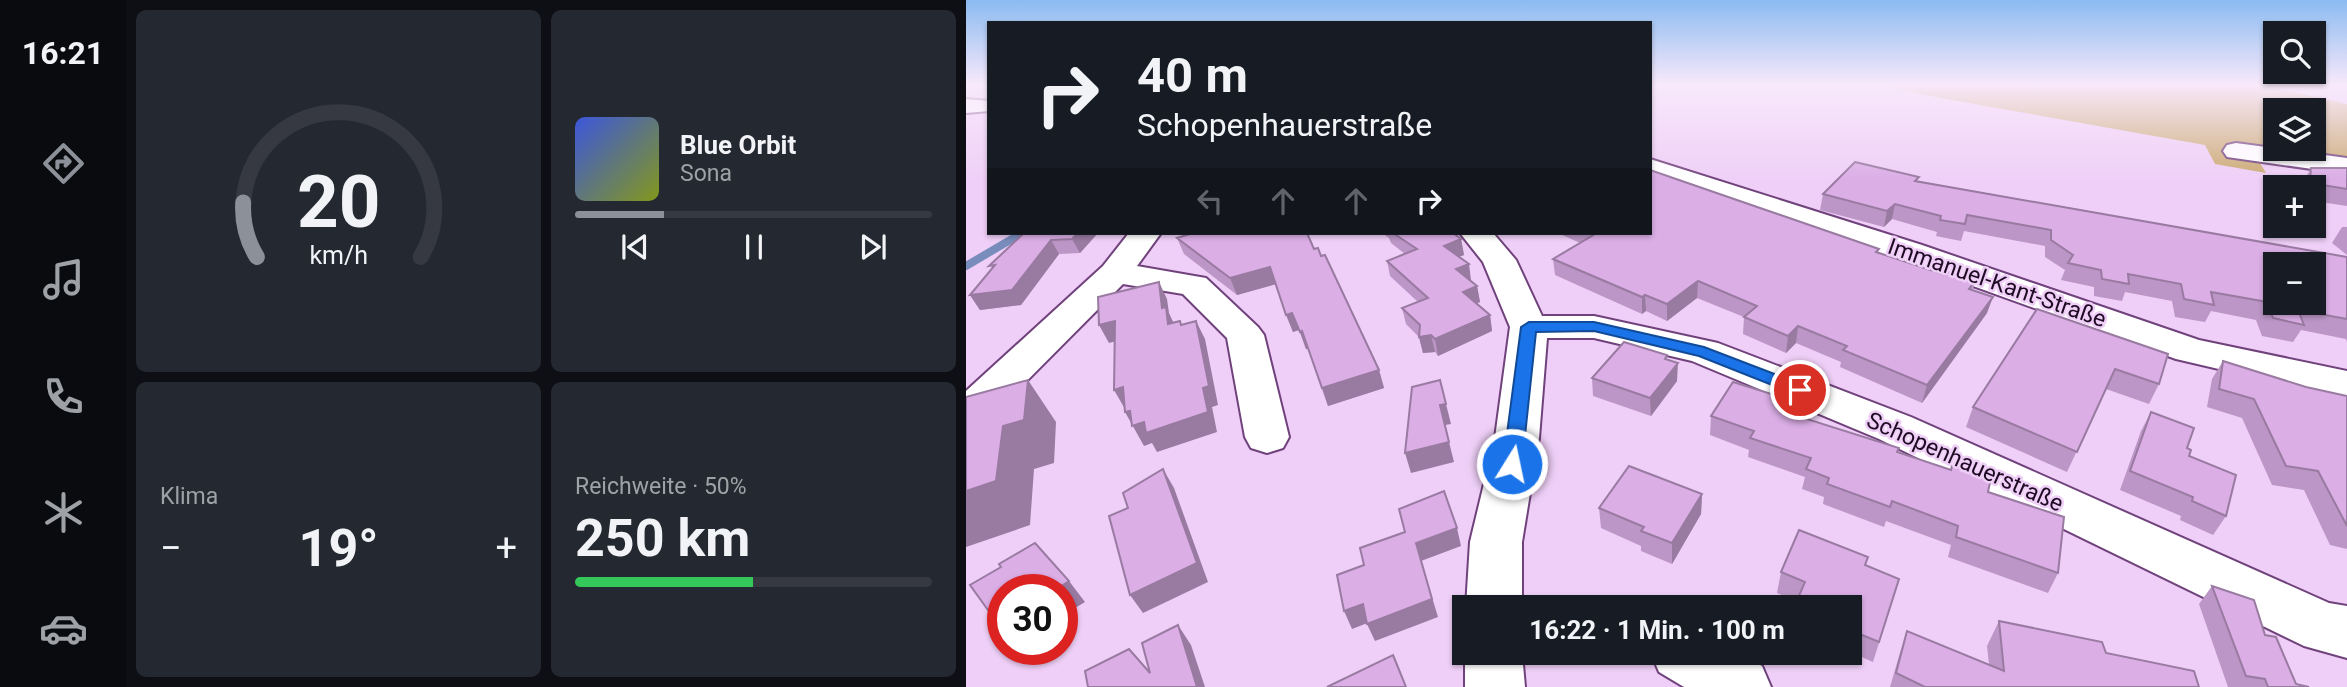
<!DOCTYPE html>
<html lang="de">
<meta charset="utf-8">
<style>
:root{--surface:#171b24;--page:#242831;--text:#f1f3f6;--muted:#9ea1a6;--line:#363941;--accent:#8c9099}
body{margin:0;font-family:Roboto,sans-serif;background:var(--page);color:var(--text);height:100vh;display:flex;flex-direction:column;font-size:26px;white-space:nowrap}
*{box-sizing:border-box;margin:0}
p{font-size:23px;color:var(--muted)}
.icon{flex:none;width:38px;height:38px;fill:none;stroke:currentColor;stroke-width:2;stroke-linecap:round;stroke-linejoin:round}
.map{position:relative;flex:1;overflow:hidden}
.sheet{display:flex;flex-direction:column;gap:10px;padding:10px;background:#0d0f14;width:840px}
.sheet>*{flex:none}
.hud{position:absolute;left:21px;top:21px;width:665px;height:214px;border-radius:0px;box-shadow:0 2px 5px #0004;background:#171b24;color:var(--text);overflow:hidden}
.buttons{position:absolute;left:1297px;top:21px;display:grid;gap:14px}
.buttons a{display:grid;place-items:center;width:63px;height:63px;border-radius:0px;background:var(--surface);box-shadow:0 2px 5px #0004;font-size:35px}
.speed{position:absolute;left:21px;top:574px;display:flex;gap:14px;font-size:35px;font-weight:700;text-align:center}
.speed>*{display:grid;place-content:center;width:91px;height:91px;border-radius:50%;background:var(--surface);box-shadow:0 2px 5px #0004;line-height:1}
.speed .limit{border:10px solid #d22;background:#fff;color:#111}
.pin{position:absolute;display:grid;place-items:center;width:60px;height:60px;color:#fff;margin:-30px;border:4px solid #fff;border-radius:50%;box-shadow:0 2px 7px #0007}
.me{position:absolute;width:77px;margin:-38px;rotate:10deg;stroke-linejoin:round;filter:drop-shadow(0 0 5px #0008)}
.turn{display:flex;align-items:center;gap:24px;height:147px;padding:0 35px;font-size:32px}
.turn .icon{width:91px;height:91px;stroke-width:2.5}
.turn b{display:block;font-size:49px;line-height:60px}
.lanes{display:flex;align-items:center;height:66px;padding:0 35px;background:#0003;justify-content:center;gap:35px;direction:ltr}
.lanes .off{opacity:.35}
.big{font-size:52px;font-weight:700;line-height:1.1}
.sheet .card{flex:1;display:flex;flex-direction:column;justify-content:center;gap:10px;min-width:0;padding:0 24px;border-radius:10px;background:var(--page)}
.sheet .dial{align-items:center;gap:0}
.dial svg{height:182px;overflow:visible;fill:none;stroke:var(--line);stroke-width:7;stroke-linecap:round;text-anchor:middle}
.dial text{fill:var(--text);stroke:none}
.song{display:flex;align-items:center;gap:21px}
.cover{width:84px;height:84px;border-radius:10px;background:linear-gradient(135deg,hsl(230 70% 55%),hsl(70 70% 35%))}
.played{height:7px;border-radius:4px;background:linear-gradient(90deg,var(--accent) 25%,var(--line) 25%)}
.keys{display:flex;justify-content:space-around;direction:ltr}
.heat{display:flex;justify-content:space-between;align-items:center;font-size:38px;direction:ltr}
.charge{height:10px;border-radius:5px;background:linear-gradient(90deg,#34c759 50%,var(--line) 0)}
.sheet .tiles{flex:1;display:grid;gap:10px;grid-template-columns:repeat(2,1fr)}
.trip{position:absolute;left:486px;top:595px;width:410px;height:70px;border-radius:0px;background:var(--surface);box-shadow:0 2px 5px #0004;font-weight:700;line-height:70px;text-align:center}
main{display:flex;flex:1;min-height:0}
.dock{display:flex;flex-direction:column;width:126px;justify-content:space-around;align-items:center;background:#090b0e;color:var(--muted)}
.dock .icon{width:49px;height:49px}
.dock .selected{color:var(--accent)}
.dock b{font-size:32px;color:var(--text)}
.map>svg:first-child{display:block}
.green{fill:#ccab75;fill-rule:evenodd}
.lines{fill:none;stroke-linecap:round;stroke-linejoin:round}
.stream{stroke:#798dbc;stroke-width:8}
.minor-casing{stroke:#70427c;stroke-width:4}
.minor{fill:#fff;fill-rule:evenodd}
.wall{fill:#bc96c6}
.shaded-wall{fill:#997aa1}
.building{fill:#dbaee6;stroke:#997aa1;stroke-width:2;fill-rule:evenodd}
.route{fill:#1a73e8;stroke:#114b97;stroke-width:2}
.labels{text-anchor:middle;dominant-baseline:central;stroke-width:5;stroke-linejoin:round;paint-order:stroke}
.street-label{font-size:23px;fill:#1e0b23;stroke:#efcff7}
</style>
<main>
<nav class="dock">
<b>16:21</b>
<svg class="icon selected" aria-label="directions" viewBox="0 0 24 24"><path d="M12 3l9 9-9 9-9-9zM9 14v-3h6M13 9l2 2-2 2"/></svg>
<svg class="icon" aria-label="music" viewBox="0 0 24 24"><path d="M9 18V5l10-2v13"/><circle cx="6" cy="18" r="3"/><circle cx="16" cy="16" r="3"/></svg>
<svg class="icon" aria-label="phone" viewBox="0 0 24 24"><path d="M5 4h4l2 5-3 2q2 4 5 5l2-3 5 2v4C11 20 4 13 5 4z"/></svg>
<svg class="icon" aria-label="climate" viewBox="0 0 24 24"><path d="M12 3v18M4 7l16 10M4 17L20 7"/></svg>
<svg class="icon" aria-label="car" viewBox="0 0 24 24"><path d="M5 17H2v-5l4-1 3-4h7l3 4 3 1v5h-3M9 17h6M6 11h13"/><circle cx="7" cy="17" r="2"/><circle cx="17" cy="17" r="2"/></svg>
</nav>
<section class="sheet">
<div class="tiles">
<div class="card dial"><svg viewBox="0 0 100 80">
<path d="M14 69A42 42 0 1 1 86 69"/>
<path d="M14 69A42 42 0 0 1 8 45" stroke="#8c9099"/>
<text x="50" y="56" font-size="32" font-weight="700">20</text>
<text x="50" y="72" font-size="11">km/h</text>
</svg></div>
<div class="card">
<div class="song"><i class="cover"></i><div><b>Blue Orbit</b><p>Sona</p></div></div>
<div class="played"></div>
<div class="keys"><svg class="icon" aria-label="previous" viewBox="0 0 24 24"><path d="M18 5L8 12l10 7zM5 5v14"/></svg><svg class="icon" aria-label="pause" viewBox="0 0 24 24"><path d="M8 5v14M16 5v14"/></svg><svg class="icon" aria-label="next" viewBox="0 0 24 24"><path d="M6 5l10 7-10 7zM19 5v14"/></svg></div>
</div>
<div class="card"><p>Klima</p>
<div class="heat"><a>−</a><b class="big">19°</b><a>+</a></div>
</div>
<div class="card"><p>Reichweite · 50%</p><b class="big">250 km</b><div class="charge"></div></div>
</div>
</section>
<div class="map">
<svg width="1381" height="687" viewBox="0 0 1381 687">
<rect width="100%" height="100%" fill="#efcff7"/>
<path class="green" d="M913,84H1290L1381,104V161L1288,153L1300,173L1249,164L1239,145L958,95ZM1309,110H1348V149H1309Z"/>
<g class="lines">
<path class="stream" d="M0,266L56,233"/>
<defs>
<g id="minor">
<path d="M0,99L23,101V111L0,113Z"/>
<path d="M1270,143L1381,158V174L1261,157L1257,151L1261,145Z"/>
<path d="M684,159L956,245L1233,340L1381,371V399L1210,359L932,259L684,176Z"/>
<path d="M163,233H195L171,266L240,278L292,327L298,335L323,437L317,448L301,453L285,448L279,437L261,338L217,294L157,284L15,427L0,431V391L137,266Z"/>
<path d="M494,233H527L550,260L576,316H628L752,343L945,417L1363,603L1381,606V658L1338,646L913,439L726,361L628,338H581L573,438L556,542V607H500L504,542L529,438L544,327L517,262Z"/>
<path d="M499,651L556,653L559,687H499Z"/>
<path d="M685,653H771L796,666L805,687H718L693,672Z"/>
</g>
</defs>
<use href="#minor" class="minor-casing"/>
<use href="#minor" class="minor"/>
</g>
<g class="wall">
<path d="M1345,168H1381V206L1348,201V187H1336V184Z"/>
<path d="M952,181L1381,257V342L1380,339L1335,330L1327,342L1296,336L1290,320L1245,311L1239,322L1209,317L1206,301L1159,292L1156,301L1128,296V287L1095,280L1099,270L1079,257V246L998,231L995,241L970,236L971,232L926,219L918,227L854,210L857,194Z"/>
<path d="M1376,227H1381V255L1366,243Z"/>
<path d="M58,233H132L114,253L93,254L55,305L14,310L4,295Z"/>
<path d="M416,233H487L495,239L498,255L492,257L505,280L504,281L511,286L514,302L510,304L524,315L526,331L472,356L469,352L457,353L453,337L440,324L436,308L452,302L424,276L421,261L439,254L425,243L423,238Z"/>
<path d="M592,233H684L913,249L912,253L980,275L1009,281L1007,290L1021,313L956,403L874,367L875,362L830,343L820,353L777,334L778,317L731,298L701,321L680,311L676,314L589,275L587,259L614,243Z"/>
<path d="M224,234L348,249L413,370L418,388L362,406L342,349H340L333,330L327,332L310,284L271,295L218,254L211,238Z"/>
<path d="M1202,354L1193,384L1183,404L1140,389L1101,472L1000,427L1007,407Z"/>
<path d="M701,360L711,381L685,416L627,396L626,378Z"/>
<path d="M1257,361L1340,387L1381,396V549L1364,545L1338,490L1306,485L1276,418L1241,407L1246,379Z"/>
<path d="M834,403L832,416L932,452L1022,492L1092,573L1082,593L982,557L985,545L920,521L918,527L857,504L858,497L836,489L839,477L782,457L783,450L744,435L745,416Z"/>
<path d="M1185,412L1221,448L1223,456L1260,516L1247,535L1214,520L1215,516L1154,490L1175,431Z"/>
<path d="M736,494L735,514L706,564L675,551V546L635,528L633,508Z"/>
<path d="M900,566L933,579L907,662L884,652V607H830L832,601L811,593L815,572Z"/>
<path d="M1246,586L1299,635L1330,684L1343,687H1262L1233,604Z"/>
<path d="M1033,621L1140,653L1233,687H924L933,656L941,631L1023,664L1021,646Z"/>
</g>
<g class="shaded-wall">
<path d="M929,204L926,219L918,227L921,211Z"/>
<path d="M112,233H132L114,253L106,239Z"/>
<path d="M495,239L498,255L481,261L478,246Z"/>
<path d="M85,240L93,254L55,305L14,310L4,295Z"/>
<path d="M503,264L505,280L493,285L490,269Z"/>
<path d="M304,267L310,284L271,295L264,278Z"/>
<path d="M732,281L731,298L701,321V304Z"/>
<path d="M193,282L201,299L203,313L209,326L202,324L196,308Z"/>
<path d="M511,286L514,302L500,308L497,292Z"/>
<path d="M679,295L680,311L676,314V297Z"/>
<path d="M1027,297L1021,313L956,403L961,385Z"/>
<path d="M326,313L333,330L327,332L320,315Z"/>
<path d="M524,315L526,331L472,356L469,339Z"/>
<path d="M149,321L158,339L143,343L133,325Z"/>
<path d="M230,321L239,339L252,405L246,407L251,432L191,452L186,443L178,446L159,412L237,388Z"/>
<path d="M832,326L830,343L820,353L822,336Z"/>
<path d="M336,331L342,349H340L334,332Z"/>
<path d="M465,335L469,352L457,353L453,337Z"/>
<path d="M712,363L711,381L685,416L684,398Z"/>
<path d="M413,370L418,388L362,406L356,388Z"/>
<path d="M62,380L90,422L88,463L68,469L64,525L0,547V491Z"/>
<path d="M157,387L159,409L148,390Z"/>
<path d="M834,403L831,422L828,415Z"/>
<path d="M480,404L485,424L479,425L474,405Z"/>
<path d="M483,442L488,462L445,473L439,453Z"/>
<path d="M197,469L208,488L242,582L177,613L164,595Z"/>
<path d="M736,494L735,514L706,564V543Z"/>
<path d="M491,528L495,546L455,561L472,617L409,641L401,624L450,543Z"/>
<path d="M103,581L119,602L96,616V590H89Z"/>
<path d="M397,604L404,622L386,629L378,611Z"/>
<path d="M37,611V627L27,617Z"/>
<path d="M212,625L225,645L239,687H231Z"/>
</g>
<g class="building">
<path d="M889,162L953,177L949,181L1381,257V319L1332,310L1338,325L1307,318L1301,302L1245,292L1248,305L1218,299L1215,284L1162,274L1163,284L1136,279L1135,270L1102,263L1107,255L1085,240V230L1001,215L999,224L974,220L975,216L929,204L921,211L857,194ZM1309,264H1348V303H1309Z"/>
<path d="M1345,168H1381V189L1344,183Z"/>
<path d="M684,170L913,249L910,252L980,275L982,272L1009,281L1003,289L1027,297L961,385L877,350L881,346L832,326L822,336L778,317L791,306L732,281L701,304L679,295L676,297L587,259L629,234L626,233H684Z"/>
<path d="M58,233H112L106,239L85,240L46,290L4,295L29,265L23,266Z"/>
<path d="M224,233H341L348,249L352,248L355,256L359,255L413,370L356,388L336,331L334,332L326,313L320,315L304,267L264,278L211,238L224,234Z"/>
<path d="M427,233H487L495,239L478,246L503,264L490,269L511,286L497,292L524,315L469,339L465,335L453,337L454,325L436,308L462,298L421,261L451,249Z"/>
<path d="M193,282L196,308L200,307L202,324L214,321L215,325L230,321L243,386L237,388L242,412L180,433L178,422L166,426L164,411L159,412L157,387L148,390L149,321L133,325L132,297Z"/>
<path d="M1071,309L1202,354L1193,384L1149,369L1111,452L1007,407Z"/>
<path d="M658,342L701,355L699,359L712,363L684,398L626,378Z"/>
<path d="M1257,361L1340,387L1381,396V526L1352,471L1320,466L1288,399L1253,389Z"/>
<path d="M62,380L58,420L37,426L30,481L0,491V397Z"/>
<path d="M474,380L480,404L474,405L483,442L439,453L446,387Z"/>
<path d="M767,382L834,403L828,415L933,448L931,452L985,470L986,466L1025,478L1022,492L1098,517L1092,573L990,537L992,526L926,501L924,507L861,484L863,478L840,469L845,458L784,438L788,431L745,416Z"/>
<path d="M1185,412L1228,428L1221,448L1225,450L1223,456L1270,475L1260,516L1226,501L1227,497L1164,471Z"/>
<path d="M663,466L736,494L706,543L675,531L678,527L633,508Z"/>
<path d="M197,469L231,563L164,595L143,516L162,508L157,493Z"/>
<path d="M478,491L491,528L450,543L466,599L401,624L397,604L378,611L371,575L398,565L394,548L439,532L433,509Z"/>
<path d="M833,530L902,557L899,565L933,579L913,642L884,630V607H853L832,598L839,582L815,572Z"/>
<path d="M69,543L103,581L89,590H37V611L27,617L4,585L35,567L33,564Z"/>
<path d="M1246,586L1288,600L1299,635L1310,637L1330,684L1343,687H1302L1299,679L1280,676Z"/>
<path d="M1033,621L1136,642L1140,653L1228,671L1233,687H959L930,673L941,631L1038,671Z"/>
<path d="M212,625L231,687H122L119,671L163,649L184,673L176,643Z"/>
<path d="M427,655L440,687H361Z"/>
</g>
<linearGradient id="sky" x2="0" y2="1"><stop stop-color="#8bbbf1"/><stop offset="0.47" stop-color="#f8e9fb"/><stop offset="1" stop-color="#f8e9fb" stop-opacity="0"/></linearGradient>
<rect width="1381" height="180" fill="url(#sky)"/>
<path class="route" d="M563,322H628L738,347L840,386L842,390L834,396L733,356L628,331L570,332L556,464L553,469H539L537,464L555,327Z"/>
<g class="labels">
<g class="street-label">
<text transform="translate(1031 283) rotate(19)">Immanuel-Kant-Straße</text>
<text transform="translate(999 462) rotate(24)">Schopenhauerstraße</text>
</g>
</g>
</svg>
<div class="buttons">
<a><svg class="icon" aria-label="search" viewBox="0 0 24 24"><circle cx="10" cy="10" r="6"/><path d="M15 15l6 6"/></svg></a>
<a><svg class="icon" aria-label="layers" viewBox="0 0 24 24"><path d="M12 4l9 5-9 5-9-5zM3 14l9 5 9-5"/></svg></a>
<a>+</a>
<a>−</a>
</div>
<div class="speed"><div class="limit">30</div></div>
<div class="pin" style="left:834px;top:390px;background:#d93025"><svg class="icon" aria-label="arrive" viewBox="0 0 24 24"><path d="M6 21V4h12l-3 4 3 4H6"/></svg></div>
<svg class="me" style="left:546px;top:464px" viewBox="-20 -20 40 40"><circle r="17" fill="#1a73e8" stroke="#fff" stroke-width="3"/><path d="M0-11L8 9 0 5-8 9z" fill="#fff"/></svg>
<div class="trip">16:22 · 1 Min. · 100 m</div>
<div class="hud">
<div class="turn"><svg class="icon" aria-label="right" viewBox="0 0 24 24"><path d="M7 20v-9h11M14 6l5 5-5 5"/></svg><div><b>40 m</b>Schopenhauerstraße</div></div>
<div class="lanes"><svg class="icon off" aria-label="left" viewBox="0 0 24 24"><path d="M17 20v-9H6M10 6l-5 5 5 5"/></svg><svg class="icon off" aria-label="ahead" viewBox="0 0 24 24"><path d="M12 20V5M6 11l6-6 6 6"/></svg><svg class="icon off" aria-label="ahead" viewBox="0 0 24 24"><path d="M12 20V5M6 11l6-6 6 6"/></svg><svg class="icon" aria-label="right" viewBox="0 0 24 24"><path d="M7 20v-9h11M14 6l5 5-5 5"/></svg></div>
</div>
</div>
</main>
